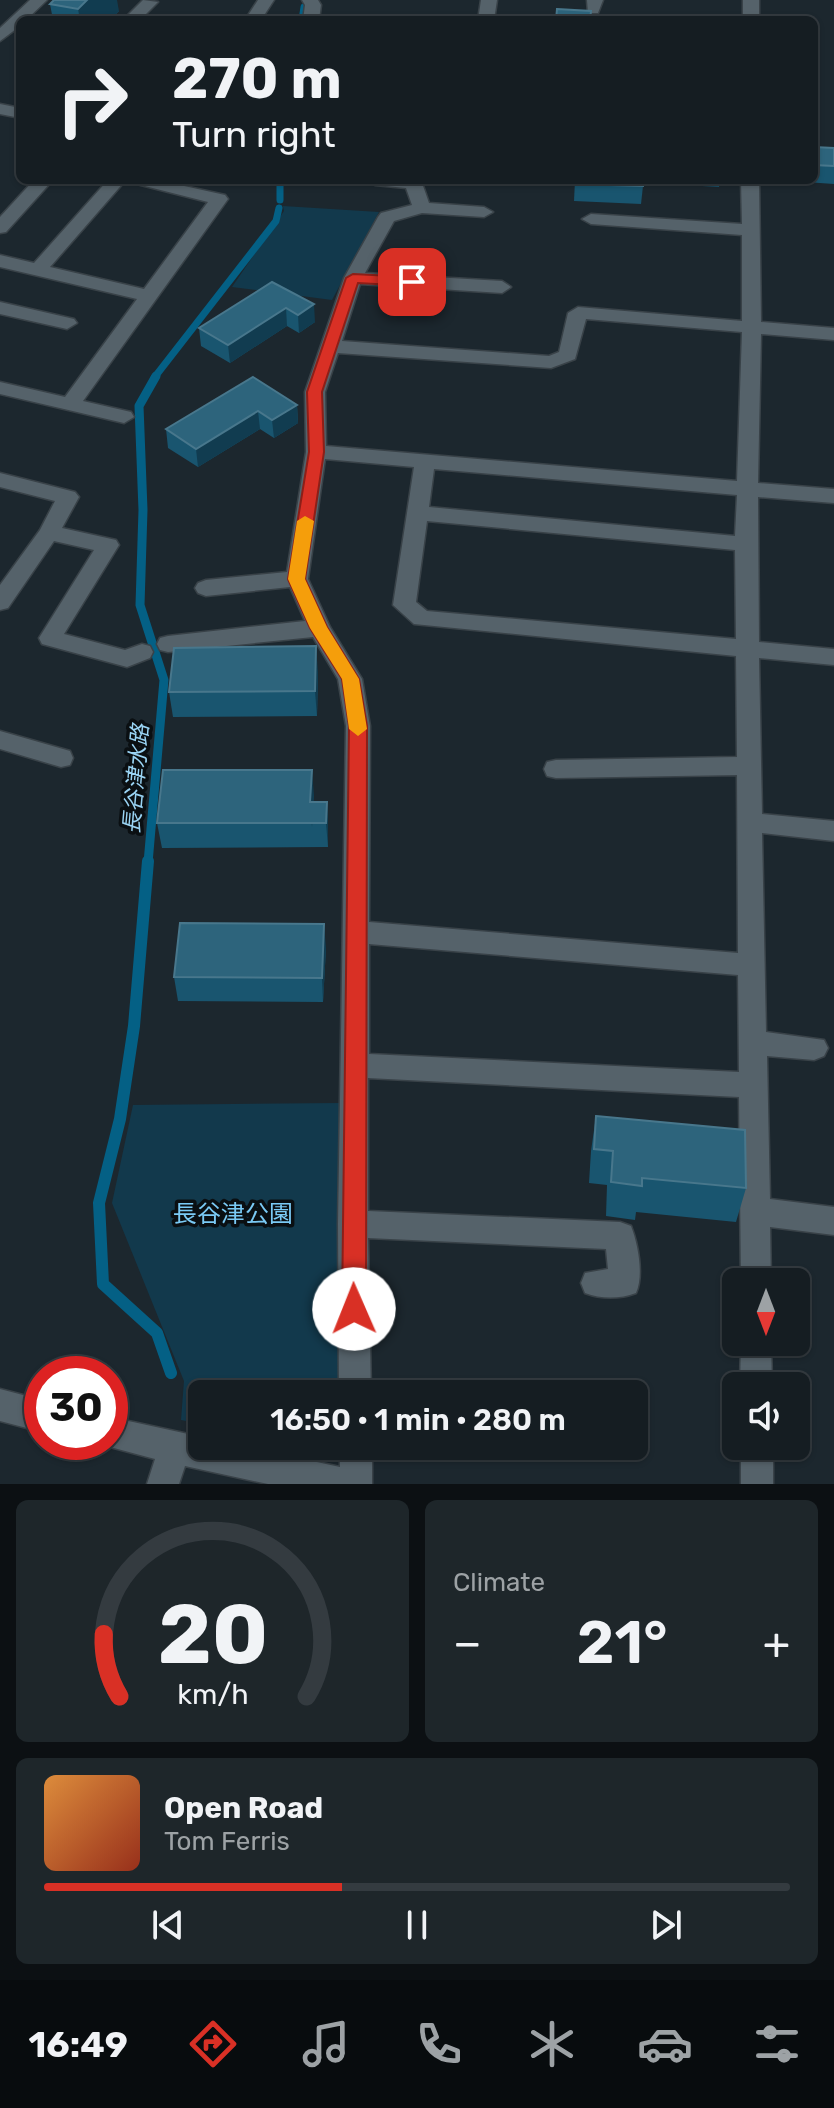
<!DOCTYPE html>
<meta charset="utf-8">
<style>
:root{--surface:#151d22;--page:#1e262a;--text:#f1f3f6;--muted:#9da2a5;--line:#343b40;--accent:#d93025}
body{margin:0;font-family:Rubik,"Noto Sans JP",sans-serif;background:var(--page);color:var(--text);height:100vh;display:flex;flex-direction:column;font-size:30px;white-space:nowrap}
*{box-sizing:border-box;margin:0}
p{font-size:26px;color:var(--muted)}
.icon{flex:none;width:44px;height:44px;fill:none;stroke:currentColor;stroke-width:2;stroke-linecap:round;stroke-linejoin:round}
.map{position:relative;height:1484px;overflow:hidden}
.side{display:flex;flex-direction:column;gap:16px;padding:16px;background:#0c1013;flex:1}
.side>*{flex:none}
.banner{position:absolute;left:16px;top:16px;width:802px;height:168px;border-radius:12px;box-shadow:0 2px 6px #0004,0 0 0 2px var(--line);background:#151d22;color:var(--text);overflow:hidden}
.needle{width:52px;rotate:180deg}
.fabs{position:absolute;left:722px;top:1268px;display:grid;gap:16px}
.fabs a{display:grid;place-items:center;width:88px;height:88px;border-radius:12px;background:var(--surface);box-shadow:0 2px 6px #0004,0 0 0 2px var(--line);font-size:40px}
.speed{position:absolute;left:24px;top:1356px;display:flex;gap:16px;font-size:40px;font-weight:700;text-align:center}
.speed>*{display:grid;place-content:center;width:104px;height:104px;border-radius:50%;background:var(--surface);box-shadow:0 2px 6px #0004,0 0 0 2px var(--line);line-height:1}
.speed .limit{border:12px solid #d22;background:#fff;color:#111}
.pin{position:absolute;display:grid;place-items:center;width:68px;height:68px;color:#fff;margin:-34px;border-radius:16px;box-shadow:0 4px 12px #0006}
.me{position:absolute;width:88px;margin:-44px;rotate:359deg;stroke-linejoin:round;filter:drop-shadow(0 0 6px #0008)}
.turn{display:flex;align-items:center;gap:28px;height:168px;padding:0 24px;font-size:36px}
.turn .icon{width:104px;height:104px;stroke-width:2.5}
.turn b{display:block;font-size:56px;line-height:68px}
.big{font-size:60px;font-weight:600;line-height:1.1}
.side .tile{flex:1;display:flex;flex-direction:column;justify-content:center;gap:12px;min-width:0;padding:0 28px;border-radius:12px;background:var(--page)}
.side .dial{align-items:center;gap:0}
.dial svg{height:208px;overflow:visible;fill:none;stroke:var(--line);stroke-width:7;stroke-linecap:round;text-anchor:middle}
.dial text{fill:var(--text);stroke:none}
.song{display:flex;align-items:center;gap:24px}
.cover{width:96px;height:96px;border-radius:12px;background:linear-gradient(135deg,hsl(30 70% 55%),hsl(10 70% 35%))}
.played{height:8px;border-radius:4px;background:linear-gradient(90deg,var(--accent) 40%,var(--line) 40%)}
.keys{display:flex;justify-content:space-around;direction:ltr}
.heat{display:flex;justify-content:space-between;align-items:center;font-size:44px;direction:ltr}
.side .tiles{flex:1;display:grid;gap:16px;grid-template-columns:1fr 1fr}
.tile:last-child{grid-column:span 2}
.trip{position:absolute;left:188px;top:1380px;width:460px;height:80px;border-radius:12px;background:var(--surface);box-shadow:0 2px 6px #0004,0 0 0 2px var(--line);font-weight:600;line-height:80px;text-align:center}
.dock{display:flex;height:128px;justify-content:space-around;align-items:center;background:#080c0e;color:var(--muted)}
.dock .icon{width:56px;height:56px}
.dock .active{color:var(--accent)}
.dock b{font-size:36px;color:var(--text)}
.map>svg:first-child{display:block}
.green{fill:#12394c}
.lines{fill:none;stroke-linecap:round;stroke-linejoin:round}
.stream-far2{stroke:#046085;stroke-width:7}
.stream-far1{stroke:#046085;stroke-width:9}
.stream{stroke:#046085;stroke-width:12}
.minor-casing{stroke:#394248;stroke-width:3}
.minor{fill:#55626a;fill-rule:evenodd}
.wall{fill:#19556f}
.shaded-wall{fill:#113c50}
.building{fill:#2d647c;stroke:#48778c;stroke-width:2}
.route{fill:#d93025;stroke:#8d1f18;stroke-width:2}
.slow{fill:#f59e0b}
.labels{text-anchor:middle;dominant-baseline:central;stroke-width:7;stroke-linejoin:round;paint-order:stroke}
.water-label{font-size:22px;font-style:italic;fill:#9ad4f4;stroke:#0a0f12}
.near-park-label{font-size:24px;fill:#7acaf5;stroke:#0a0f12}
</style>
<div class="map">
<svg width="834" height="1484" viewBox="0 0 834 1484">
<rect width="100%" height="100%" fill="#1c272e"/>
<g class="green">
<path d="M283,206L379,212L332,300L232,287L284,211Z"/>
<path d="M342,1103L341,1394H202V1424L181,1420L184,1381L112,1203L133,1105Z"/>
</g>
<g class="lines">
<g class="stream-far2">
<path d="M302,20L304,7"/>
<path d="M280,180V200"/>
<path d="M154,378L276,221L279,208"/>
</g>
<path class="stream-far1" d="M148,863L164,680L140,605L143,510L139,406L156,376"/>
<path class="stream" d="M148,861L134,1026L120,1119L99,1203L103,1284L157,1333L171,1373"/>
<defs>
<g id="minor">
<path d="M30,0H47L26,20H20V26L0,41V28Z"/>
<path d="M143,0L158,2L140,20H123Z"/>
<path d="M258,0H274L261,20H245Z"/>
<path d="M302,0H318L321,5L319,20H303L305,5Z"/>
<path d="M481,0H497L494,20H478Z"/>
<path d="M587,0H603L598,13H588Z"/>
<rect x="743" y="0" width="16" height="20"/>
<path d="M0,104L20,108V118L0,114Z"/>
<path d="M34,180H53L6,232L0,233V217Z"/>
<path d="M108,180H157L225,195L228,199L83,401L131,412L134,417L124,423L0,394V382L65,397L137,299L0,267V255L34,263ZM125,181L208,202L144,289L50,267Z"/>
<path d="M366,180H421L429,203L484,207L493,212L484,217L422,213L394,221L365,273L502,281L511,287L502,293L360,284L342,341L549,356L559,352L568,313L578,307L742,321V235L591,224L582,219L591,214L742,224L741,180H759L761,322L834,328V340L761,334L758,483L834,489V503L758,497L759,642L834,649V665L759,658L762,814L834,821V841L762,833L766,1032L824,1040L828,1048L824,1056L814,1060L767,1056L770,1199L834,1207V1235L770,1227L771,1282H741L739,1097L368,1078V1211L620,1222L631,1226C638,1244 644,1275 636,1293C620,1299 601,1299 585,1293L581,1283L585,1273L608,1269L606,1249L368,1238L371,1394H339L338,1224L346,726L338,679L313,637L168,652L160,650L157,644L160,638L168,636L305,621L290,587L206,596L198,593L195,588L198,583L206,580L287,572L306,452L305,392L344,278L378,217L381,213L412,205L406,188L375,185ZM586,319L742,332L737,481L326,446L325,392L338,353L551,368L575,359ZM325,459L414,467L393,605L414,624L736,656L737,757L556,760L547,762L544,769L547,776L556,778L737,775L738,953L369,922L370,726L362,679L330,627L308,579ZM434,469L737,495L735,536L429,507ZM427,521L735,550L736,639L427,611L416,602ZM369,944L738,975L739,1072L369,1054Z"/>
<path d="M0,302L74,319L77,323L67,329L0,314Z"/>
<path d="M0,473L75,492L79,497L62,528L116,540L119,545L64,634L125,650L142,644L150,646L153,652L150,658L127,667L42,644L39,638L94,550L54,541L8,608L0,610V585L40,530L55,501L0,487Z"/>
<path d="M0,731L70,751L73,758L70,765L61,767L0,749Z"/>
<path d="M741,1342H771L772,1386H740Z"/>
<path d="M0,1389L42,1400V1432L0,1421Z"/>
<path d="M110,1417L202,1437V1446H243L340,1467V1446H372V1484H268L185,1466L179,1484H147L155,1459L99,1444L98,1442H110Z"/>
<rect x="741" y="1446" width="32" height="38"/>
</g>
</defs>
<use href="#minor" class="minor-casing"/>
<use href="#minor" class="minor"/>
</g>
<g class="wall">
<path d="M50,4L119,11L110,20H53Z"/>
<path d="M814,147L834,148V184L777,180H814Z"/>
<path d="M575,180L643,186L641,204L574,201Z"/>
<path d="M651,180H720L719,187L651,183Z"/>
<path d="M272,282L315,322L299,333L287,326L230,363L201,346L199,328Z"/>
<path d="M253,377L297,405L298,423L274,438L260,429L198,467L168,448L166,429Z"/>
<path d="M318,672L317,716L173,717L169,692Z"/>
<path d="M314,795L313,802H327L328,827V847L162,848L157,823Z"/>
<path d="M326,948L323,1002L178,1001L174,977Z"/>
<path d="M596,1116L746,1188L736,1222L636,1212L635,1220L606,1216L607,1185L589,1183L591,1151Z"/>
</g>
<g class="shaded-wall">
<path d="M87,0H117L119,11L110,20H80L78,9Z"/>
<path d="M314,304L315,322L299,333L298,315Z"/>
<path d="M286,308L287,326L230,363L228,345Z"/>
<path d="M297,405L298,423L274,438L272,420Z"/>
<path d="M258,411L260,429L198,467L196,449Z"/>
<path d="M316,646L318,672L317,716L315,691Z"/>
<path d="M312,770L314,795L312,827L310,802Z"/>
<path d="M327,802L328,827V847L326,823Z"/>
<path d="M324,924L326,948L323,1002L322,978Z"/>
</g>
<g class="building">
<path d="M54,0H87L78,9L50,4Z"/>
<path d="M557,9L591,11L590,20H556Z"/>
<path d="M595,18L631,20H595Z"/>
<path d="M814,147L834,148V166L814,165Z"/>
<path d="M576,180H643V186L575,184Z"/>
<path d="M272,282L314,304L298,315L286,308L228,345L199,328Z"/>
<path d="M253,377L297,405L272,420L258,411L196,449L166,429Z"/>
<path d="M316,646L315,691L169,692L174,648Z"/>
<path d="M163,770H312L310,802H327L326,823H157Z"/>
<path d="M180,923L324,924L322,978L174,977Z"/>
<path d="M596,1116L745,1130L746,1188L642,1178V1186L611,1182L613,1151L594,1149Z"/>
</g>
<path class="route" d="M353,274L412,277L419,282L412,286L358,283L322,392L324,452L305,579L327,627L359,679L367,726L366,1309L362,1317L354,1320L346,1317L342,1309L349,726L342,679L310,628L288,579L309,452L307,392L346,278Z"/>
<path class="slow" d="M305,516L314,521L305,579L327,627L359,679L367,729L358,736L349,729L342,679L310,628L288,579L297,521Z"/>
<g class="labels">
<g class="water-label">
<text transform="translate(136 779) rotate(-85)">長谷津水路</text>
</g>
<g class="near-park-label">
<text x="233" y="1214">長谷津公園</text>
</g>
</g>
</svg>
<div class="fabs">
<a><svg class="needle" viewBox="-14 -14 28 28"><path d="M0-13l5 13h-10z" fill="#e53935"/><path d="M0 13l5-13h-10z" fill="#9da2a5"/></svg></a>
<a><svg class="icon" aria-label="sound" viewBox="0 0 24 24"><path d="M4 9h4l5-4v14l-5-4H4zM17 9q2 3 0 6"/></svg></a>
</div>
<div class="speed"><div class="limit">30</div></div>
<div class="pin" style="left:412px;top:282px;background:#d93025"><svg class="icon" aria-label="arrive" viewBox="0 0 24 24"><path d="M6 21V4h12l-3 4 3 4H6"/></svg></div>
<svg class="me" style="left:354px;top:1309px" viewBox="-20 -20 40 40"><circle r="19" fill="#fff"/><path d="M0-13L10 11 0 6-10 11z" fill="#d93025"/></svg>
<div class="trip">16:50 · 1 min · 280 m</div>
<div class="banner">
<div class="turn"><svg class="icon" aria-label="right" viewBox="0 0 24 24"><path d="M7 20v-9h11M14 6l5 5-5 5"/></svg><div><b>270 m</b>Turn right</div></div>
</div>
</div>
<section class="side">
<div class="tiles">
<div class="tile dial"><svg viewBox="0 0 100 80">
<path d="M14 69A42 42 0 1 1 86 69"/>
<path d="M14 69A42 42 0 0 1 8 45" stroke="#d93025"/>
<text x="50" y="56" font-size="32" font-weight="700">20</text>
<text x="50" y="72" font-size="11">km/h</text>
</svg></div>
<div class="tile"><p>Climate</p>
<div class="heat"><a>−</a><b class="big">21°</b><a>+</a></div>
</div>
<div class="tile">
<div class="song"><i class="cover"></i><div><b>Open Road</b><p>Tom Ferris</p></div></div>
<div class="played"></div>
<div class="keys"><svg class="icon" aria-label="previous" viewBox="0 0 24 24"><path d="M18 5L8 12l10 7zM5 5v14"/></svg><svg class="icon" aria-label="pause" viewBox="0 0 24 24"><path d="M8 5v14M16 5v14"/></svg><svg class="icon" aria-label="next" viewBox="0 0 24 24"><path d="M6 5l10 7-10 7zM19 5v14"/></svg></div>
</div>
</div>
</section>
<nav class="dock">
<b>16:49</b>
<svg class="icon active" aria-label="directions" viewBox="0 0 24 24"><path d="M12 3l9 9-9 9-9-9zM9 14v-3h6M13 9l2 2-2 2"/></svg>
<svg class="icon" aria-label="music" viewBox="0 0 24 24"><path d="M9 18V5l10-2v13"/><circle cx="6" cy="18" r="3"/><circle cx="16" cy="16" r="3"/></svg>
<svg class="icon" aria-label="phone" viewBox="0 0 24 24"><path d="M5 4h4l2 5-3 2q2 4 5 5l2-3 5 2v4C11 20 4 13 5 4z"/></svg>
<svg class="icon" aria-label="climate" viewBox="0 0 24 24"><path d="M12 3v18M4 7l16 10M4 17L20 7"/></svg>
<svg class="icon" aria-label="car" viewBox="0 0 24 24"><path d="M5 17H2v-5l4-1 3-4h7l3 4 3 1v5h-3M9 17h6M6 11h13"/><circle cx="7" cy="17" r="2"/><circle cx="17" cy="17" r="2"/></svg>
<svg class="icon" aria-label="filters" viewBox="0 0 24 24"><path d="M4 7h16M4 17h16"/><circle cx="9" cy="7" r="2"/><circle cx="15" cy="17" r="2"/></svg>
</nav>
